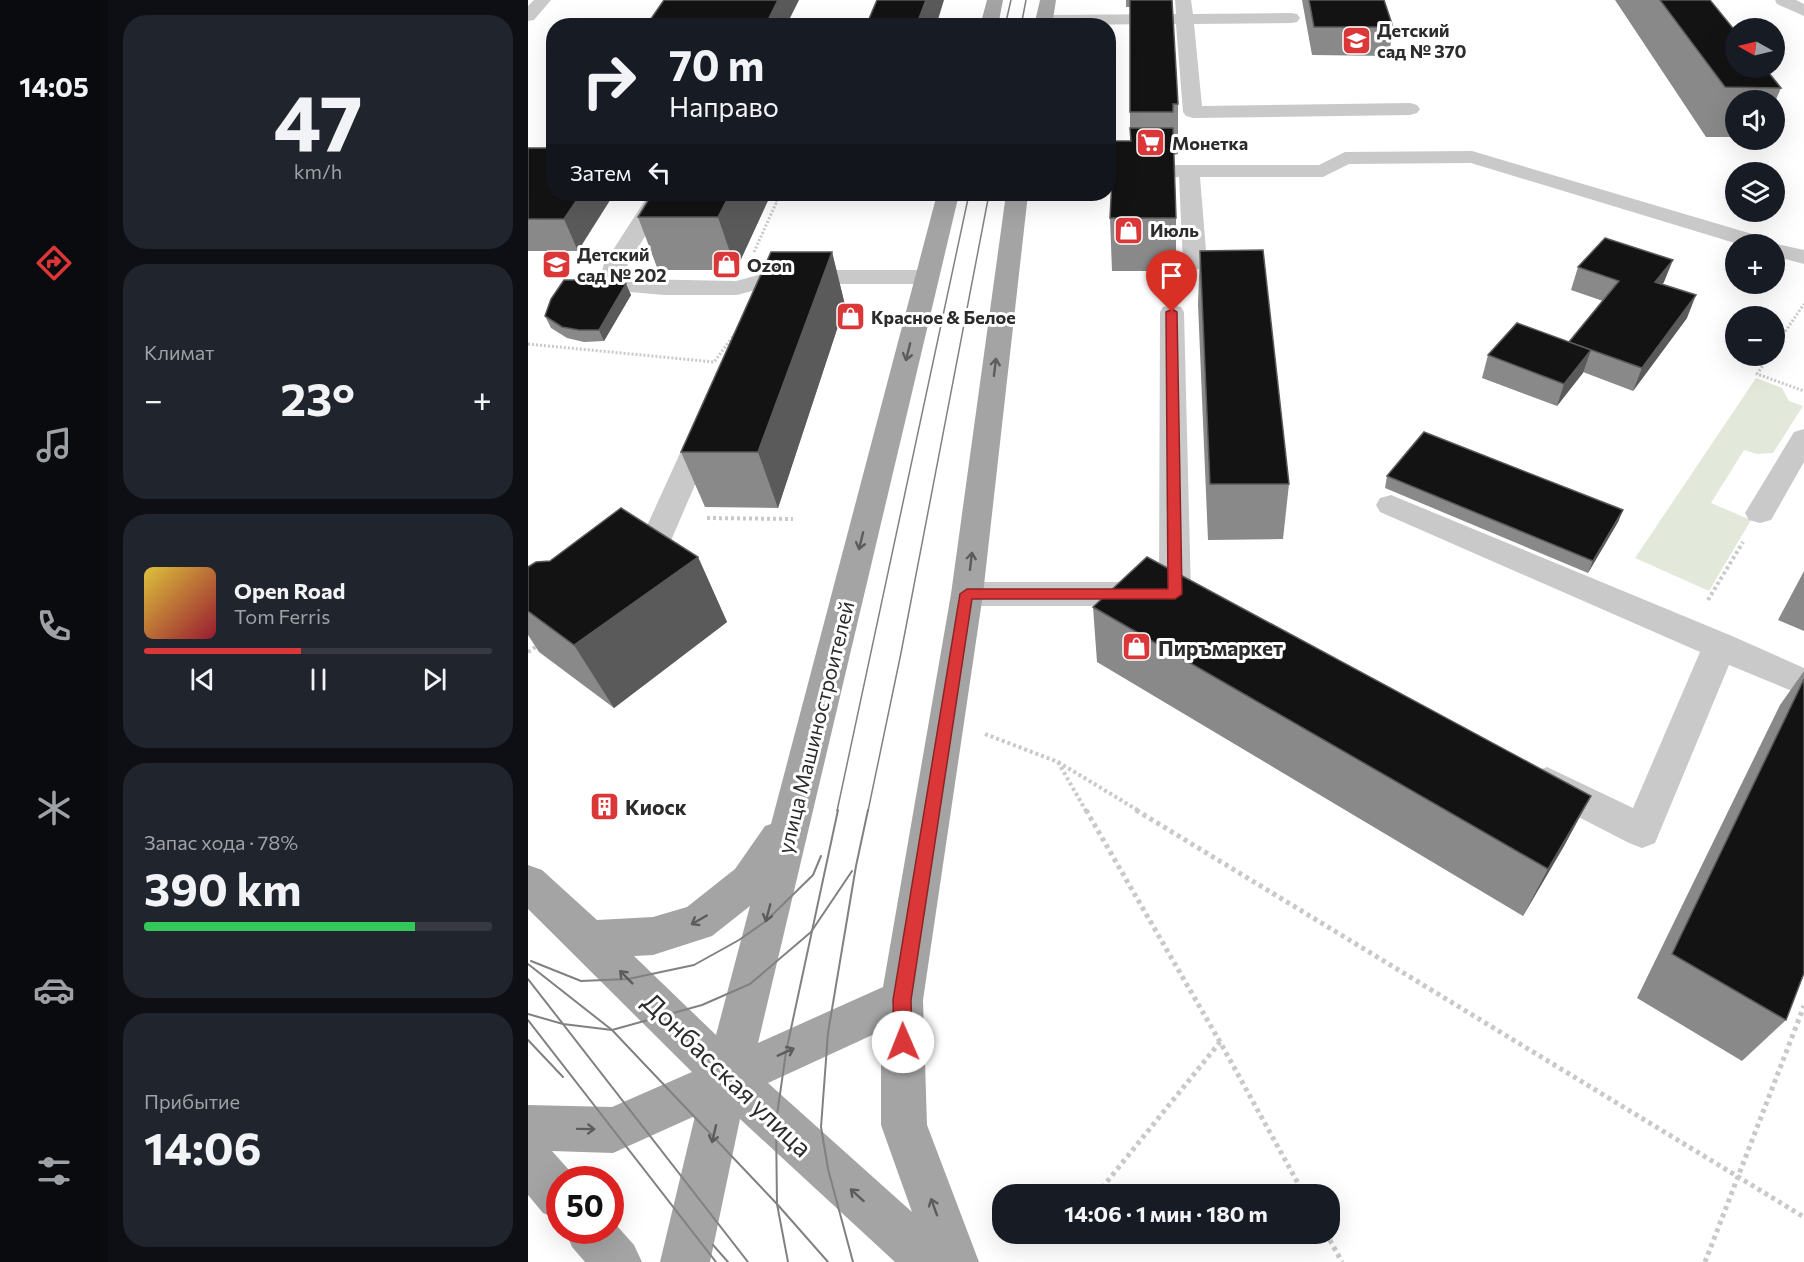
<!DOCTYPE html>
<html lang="ru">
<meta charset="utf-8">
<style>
:root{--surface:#171b24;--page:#20242c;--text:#f1f3f6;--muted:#9ea1a6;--line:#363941;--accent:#db3638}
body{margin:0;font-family:Commissioner,sans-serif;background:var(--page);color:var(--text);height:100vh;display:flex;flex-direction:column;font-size:22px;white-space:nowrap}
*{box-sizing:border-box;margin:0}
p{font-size:20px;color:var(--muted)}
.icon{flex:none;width:33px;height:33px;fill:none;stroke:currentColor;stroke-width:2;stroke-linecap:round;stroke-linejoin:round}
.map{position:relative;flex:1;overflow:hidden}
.panel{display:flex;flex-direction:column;gap:15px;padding:15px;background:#0d0f14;width:420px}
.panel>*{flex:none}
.guide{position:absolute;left:18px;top:18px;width:570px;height:183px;border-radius:24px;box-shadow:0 6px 24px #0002;background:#171b24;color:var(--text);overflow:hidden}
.needle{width:39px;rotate:278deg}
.controls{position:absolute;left:1197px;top:18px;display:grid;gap:12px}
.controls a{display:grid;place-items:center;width:60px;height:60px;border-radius:50%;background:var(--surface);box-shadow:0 6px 24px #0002;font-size:30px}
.speed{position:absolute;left:18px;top:1166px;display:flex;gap:12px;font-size:30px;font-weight:700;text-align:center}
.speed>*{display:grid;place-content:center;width:78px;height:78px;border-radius:50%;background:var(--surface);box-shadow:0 6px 24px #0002;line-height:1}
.speed .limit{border:9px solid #d22;background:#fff;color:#111}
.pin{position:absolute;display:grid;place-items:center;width:51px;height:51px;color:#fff;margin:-62px -26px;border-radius:50% 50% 50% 0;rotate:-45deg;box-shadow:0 0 6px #0007}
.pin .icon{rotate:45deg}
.me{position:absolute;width:66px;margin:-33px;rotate:359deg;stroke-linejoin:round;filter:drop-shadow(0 0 4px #0008)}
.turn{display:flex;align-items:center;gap:21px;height:126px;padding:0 24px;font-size:27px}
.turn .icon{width:78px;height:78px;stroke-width:2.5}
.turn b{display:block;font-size:42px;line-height:51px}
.then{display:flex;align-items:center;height:57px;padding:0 24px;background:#0003;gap:12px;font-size:22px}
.big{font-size:45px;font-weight:700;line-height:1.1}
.panel .widget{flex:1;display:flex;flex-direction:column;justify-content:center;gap:9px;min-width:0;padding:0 21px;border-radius:24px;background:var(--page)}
.panel .dial{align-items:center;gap:0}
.dial b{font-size:78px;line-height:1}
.song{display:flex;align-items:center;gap:18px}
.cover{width:72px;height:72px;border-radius:9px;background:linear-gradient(135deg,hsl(50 70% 55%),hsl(350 70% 35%))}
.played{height:6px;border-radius:3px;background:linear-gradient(90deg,var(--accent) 45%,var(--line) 45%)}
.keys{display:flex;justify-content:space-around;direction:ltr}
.heat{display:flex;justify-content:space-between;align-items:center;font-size:33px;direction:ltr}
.charge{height:9px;border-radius:4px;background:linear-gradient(90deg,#34c759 78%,var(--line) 0)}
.trip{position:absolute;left:464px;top:1184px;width:348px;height:60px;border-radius:24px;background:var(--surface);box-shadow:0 6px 24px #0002;font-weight:700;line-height:60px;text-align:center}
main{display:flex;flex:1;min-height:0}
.menu{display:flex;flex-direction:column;width:108px;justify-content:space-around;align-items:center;background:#090b0e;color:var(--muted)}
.menu .icon{width:42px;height:42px}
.menu .on{color:var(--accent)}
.menu b{font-size:27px;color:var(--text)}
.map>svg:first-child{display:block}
.green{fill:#e2e9da}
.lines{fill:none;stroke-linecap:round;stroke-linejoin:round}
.path-far3{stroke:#c9c9c9;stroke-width:2;stroke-dasharray:1.5 1.5;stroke-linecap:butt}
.path-far2{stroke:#c9c9c9;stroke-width:3;stroke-dasharray:2 2;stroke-linecap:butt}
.path-far1{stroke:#c9c9c9;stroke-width:4;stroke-dasharray:3 3;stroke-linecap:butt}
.path{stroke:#c9c9c9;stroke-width:5;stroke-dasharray:4 4;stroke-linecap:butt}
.minor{fill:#c9c9c9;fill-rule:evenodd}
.major{fill:#a4a4a4;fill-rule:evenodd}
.tram-far1{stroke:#818181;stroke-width:1.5}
.tram{stroke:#818181;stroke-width:2}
.wall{fill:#898989}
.shaded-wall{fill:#5a5a5a}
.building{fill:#131313;stroke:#5a5a5a;stroke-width:1.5}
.oneway{stroke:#5c5c5c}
.route{fill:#db3638;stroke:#8e2324;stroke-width:1.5}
.labels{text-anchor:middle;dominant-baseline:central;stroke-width:6;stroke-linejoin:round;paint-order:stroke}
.far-poi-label{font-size:18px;font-weight:bold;fill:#2c2c2c;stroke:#fff;text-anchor:start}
.poi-label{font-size:21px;font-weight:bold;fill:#2c2c2c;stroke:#fff;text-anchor:start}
.street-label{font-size:21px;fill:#2c2c2c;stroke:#fff}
.near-street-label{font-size:26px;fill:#2c2c2c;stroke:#fff}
</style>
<main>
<nav class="menu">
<b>14:05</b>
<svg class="icon on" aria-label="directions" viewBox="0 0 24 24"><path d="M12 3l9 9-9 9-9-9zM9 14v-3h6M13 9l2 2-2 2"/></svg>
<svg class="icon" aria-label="music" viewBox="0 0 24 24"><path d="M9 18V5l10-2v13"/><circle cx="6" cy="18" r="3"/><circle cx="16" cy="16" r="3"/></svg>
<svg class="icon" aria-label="phone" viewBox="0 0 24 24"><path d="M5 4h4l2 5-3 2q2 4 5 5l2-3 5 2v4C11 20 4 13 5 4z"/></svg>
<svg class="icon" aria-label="climate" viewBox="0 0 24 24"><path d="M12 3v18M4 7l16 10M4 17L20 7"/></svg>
<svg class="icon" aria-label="car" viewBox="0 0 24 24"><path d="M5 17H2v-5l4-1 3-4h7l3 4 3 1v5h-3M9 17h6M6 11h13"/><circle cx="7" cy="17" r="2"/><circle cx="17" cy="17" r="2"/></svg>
<svg class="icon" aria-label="filters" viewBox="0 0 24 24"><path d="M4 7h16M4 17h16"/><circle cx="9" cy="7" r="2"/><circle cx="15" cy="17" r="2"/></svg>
</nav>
<section class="panel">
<div class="widget dial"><b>47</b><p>km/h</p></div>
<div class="widget"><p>Климат</p>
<div class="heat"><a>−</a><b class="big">23°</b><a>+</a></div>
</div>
<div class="widget">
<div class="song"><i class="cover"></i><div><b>Open Road</b><p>Tom Ferris</p></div></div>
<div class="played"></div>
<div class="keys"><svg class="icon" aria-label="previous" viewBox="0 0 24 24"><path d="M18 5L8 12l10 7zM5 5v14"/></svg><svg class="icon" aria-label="pause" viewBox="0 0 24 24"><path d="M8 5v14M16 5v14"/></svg><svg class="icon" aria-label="next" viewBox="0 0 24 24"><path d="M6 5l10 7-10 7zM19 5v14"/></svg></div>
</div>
<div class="widget"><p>Запас хода · 78%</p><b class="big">390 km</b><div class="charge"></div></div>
<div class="widget"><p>Прибытие</p><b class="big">14:06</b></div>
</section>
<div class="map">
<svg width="1276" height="1262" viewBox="0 0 1276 1262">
<rect width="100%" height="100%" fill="#fff"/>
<path class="green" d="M1228,378L1254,388L1261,401L1275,406L1245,453L1229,454L1216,450L1183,503L1223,520L1181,591L1107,558Z"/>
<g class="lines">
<path class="path-far3" d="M248,202L252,194"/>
<g class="path-far2">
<path d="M226,252L249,201"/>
<path d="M0,344L186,362L209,331"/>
<path d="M1246,348L1276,304"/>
<path d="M1241,356L1229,374L1276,391"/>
</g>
<g class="path-far1">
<path d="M179,518L265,519"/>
<path d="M1180,600L1215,542"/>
<path d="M0,652L12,644"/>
<path d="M457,734L530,762L558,811"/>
<path d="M530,762L611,811"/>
</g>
<g class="path">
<path d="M558,810L692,1042L776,1194"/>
<path d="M608,810L1276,1217"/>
<path d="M569,1194L692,1042"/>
<path d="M798,1233L814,1262"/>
<path d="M534,1238L538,1233"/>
<path d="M1177,1262L1276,1006"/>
</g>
<g class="minor">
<path d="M6,0H23L6,20L0,21V6Z"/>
<path d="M647,0H663L665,14L763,13L769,14L772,18L769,22L763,23L666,24L674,106L882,103L889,105L892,109L889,113L882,115L665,118L658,116L655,112L648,24L516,25L510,24L507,20L510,16L516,15L648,14Z"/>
<path d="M1247,0H1268L1276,4V16L1249,4Z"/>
<path d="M944,151L1241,239L1244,243L1276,250V264L1246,256V244H1210L943,163L821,164L795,177H672L679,263L675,268L667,270L659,268L655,263L651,177H580V165H791L817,152Z"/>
<path d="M121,194H143L100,264L97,273L106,279L208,281L249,270L258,272L266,270H399L407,272L411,277L407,282L399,284H266L258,282L209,295H136L91,291L73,275L76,264Z"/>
<path d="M644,305L653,307L656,312L663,594L658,602L647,606L635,601L623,606H439L428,602L423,594L428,586L439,582H623L631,585L632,312L635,307Z"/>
<path d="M178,418L188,421L192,427L135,559C126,575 112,582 95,577L90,569L95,561L107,552L164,427L168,421Z"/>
<path d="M1276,429V462L1247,513L1243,520L1232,523L1221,520L1217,513L1266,432Z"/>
<path d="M863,495L1204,636L1276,668V696L1201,665L1127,843L1114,848L1101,843L1006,794L1001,783L1006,772L1019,767L1105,808L1172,652L852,512L848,505L852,498Z"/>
</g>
<g class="major">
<path d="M459,0H475L470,26H452Z"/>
<path d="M512,0H528L524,26H506Z"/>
<path d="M409,194H431L230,1043L355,987L423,594L478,194H500L455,594L395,1000L399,1125L451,1262H367L212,1119L182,1262H132L167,1116L85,1153L24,1151L49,1179H32V1220L15,1213L0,1195V1105L84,1107L164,1072L0,909V865L14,870L69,920L125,917L159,907L207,869L237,826L243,824ZM222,906L188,1035L106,956L125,955L184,936ZM353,1031V1125L384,1212L240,1083Z"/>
<path d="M82,1218L106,1245L114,1262H57L44,1247L37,1230H82Z"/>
</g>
<g class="tram-far1">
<path d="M477,26L483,0"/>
<path d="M493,26L498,0"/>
<path d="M309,811L441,194"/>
<path d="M340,811L373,653L461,194"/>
</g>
<g class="tram">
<path d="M3,961L53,981L100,979L166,965L211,940L238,921L285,875L293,856"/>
<path d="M0,964L84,1030L249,1204L300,1262"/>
<path d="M0,979L220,1262"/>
<path d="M0,1014L35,1024L84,1030L174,1005L222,984L283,932L324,871"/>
<path d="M0,1020L188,1262"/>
<path d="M0,1040L35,1077"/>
<path d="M185,1245L200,1262"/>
<path d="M260,1262L249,1204L248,1122L258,1052L310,810"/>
<path d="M325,1262L300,1169L293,1127L300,1033L328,866L340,810"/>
</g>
</g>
<g class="wall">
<path d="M598,0H644L650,104V154L646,155L648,218V271H584L582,218L602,141V7H598Z"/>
<path d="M774,0H856L865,27L861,56L784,55Z"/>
<path d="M1087,0H1182L1253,88L1246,104V100H1208V137H1178Z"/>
<path d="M0,148H26L50,251H0Z"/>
<path d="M243,194L208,270H130L110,217Z"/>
<path d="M672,251L761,484L755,539L680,540L670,304Z"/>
<path d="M304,252L317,305L250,508L177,507L153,452Z"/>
<path d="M1050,267L1136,282L1134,284L1159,318L1105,391L1055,372L1029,406L954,378L960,355L1041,342L1075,301L1043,290Z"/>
<path d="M98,284L103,295L76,341L56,342L39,338L23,328L17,316Z"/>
<path d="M859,476L1095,510L1090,522L1060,573L857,488Z"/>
<path d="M170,557L199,622L86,708L11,652L0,635V567Z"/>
<path d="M1276,571V631L1250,620Z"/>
<path d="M565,607L1063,796L1036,846L995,916L569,662Z"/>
<path d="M1276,671V973L1258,1020L1214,1061L1109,998L1252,705Z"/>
</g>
<g class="shaded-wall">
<path d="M250,0H271L258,26H237Z"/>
<path d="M398,0H416L408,26H388Z"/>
<path d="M53,194H86L50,251L36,219Z"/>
<path d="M202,194H243L208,270L190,217Z"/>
<path d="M304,252L317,305L250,508L230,452Z"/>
<path d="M1145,260L1136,282L1119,304L1127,282Z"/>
<path d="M98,284L103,295L76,341L71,330Z"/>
<path d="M1168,295L1159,318L1105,391L1114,368Z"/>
<path d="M1063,350L1055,373L1029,406L1036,384Z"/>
<path d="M1095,510L1090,522L1060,573L1065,561Z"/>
<path d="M170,557L199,622L86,708L46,645Z"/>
<path d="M1063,796L1036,846L995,916L1020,869Z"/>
</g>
<g class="building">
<path d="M136,0H250L237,26H118Z"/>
<path d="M349,0H398L388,26H338Z"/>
<path d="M602,0H644L650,104H645V112H602Z"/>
<path d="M781,0H856L865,27H786Z"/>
<path d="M1132,0H1182L1208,32V68H1237L1253,88L1197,87Z"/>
<path d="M602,128H645L648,218H582L586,141H603Z"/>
<path d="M0,148H26V194H53L36,219H0Z"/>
<path d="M124,194H202L190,217H110Z"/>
<path d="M1077,238L1145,260L1127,282L1168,295L1114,368L1041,342L1091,281L1050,267Z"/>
<path d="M735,250L761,484H682L672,251Z"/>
<path d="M243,252H304L230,452H153Z"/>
<path d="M36,280H83L98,284L71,330H51L34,327L17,316L23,299Z"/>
<path d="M989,323L1063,350L1036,384L960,355Z"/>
<path d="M896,432L1095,510L1065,561L859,476Z"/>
<path d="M93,508L170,557L46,645L0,611V567L8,562L22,561Z"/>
<path d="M619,557L1063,796L1020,869L565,607Z"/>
<path d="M1276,679V973L1258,1020L1144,954Z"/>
</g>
<defs><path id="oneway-shaft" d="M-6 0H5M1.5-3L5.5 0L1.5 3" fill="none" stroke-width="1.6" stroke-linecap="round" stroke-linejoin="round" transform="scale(1.5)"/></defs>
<g class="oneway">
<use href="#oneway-shaft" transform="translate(380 352) rotate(104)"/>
<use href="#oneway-shaft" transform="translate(467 367) rotate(-83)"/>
<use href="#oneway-shaft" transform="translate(333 541) rotate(104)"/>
<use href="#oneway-shaft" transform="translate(443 561) rotate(-83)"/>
<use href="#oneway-shaft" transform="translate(240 913) rotate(105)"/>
<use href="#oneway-shaft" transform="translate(171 920) rotate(150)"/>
<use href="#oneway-shaft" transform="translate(98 977) rotate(-135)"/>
<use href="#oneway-shaft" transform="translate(258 1052) rotate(-24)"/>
<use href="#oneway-shaft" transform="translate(58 1129) rotate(1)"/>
<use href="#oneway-shaft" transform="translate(186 1134) rotate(103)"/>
<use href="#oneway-shaft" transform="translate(329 1195) rotate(-138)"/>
<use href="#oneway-shaft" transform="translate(406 1207) rotate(-110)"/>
</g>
<path class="route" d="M644,309L649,312L654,594L647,599H444L383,1000L384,1042L381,1048L375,1051L368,1048L366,1042L365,1000L432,594L439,589H640L638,312Z"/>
<defs>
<symbol id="school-square" viewBox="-11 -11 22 22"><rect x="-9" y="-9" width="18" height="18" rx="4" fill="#db3638" stroke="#fff"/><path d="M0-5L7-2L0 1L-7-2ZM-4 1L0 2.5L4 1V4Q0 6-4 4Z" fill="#fff"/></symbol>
<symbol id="supermarket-square" viewBox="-11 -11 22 22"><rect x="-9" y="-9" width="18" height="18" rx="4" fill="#db3638" stroke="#fff"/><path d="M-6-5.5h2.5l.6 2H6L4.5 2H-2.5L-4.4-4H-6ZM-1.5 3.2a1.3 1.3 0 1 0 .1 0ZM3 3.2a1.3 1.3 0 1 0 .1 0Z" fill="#fff"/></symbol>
<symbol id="shop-square" viewBox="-11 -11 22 22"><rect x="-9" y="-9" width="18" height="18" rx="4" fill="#db3638" stroke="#fff"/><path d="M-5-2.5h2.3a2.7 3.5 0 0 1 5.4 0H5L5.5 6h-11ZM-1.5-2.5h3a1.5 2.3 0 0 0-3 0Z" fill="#fff"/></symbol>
<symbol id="building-square" viewBox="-11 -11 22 22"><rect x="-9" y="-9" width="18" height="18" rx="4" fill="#db3638" stroke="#fff"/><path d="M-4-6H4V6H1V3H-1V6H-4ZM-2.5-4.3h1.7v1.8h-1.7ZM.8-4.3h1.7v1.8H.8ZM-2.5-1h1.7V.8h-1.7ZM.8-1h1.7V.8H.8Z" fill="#fff"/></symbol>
</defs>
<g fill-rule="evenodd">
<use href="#school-square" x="812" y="24" width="33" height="33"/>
<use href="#supermarket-square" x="606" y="126" width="33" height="33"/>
<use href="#shop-square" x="584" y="214" width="33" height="33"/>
<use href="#school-square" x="12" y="248" width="33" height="33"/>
<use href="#shop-square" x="182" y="248" width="33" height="33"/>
<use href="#shop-square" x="306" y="300" width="33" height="33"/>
<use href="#shop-square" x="592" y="630" width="33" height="33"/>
<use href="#building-square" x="60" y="790" width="33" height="33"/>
</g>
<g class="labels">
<g class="far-poi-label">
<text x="849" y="30">Детский<tspan x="849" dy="21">сад № 370</tspan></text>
<text x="644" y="143">Монетка</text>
<text x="622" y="230">Июль</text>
<text x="49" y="254">Детский<tspan x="49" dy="21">сад № 202</tspan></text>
<text x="219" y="265">Ozon</text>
<text x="343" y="317">Красное &amp; Белое</text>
</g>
<g class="poi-label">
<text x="630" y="647">Пиръмаркет</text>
<text x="97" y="806">Киоск</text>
</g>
<g class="street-label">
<text transform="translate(287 727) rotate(-76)">улица Машиностроителей</text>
</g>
<g class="near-street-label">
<text transform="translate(200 1074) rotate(44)">Донбасская улица</text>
</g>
</g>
</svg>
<div class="controls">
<a><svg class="needle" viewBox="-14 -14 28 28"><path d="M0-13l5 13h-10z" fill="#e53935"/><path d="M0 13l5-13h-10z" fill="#9ea1a6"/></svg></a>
<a><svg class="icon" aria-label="sound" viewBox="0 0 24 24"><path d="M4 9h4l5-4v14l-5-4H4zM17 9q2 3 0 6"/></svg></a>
<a><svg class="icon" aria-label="layers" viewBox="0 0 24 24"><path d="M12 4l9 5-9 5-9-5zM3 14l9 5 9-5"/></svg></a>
<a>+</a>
<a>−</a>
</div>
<div class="speed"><div class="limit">50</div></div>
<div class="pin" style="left:644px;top:312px;background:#d93025"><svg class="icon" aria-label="arrive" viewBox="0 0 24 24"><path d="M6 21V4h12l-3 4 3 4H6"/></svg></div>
<svg class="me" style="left:375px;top:1042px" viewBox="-20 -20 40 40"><circle r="19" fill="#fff"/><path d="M0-13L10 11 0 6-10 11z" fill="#db3638"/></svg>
<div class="trip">14:06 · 1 мин · 180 m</div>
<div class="guide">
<div class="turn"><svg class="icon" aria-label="right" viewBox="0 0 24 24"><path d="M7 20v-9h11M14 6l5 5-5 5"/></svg><div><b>70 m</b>Направо</div></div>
<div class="then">Затем<svg class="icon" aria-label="left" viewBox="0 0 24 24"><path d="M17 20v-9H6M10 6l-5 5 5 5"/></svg></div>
</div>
</div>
</main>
